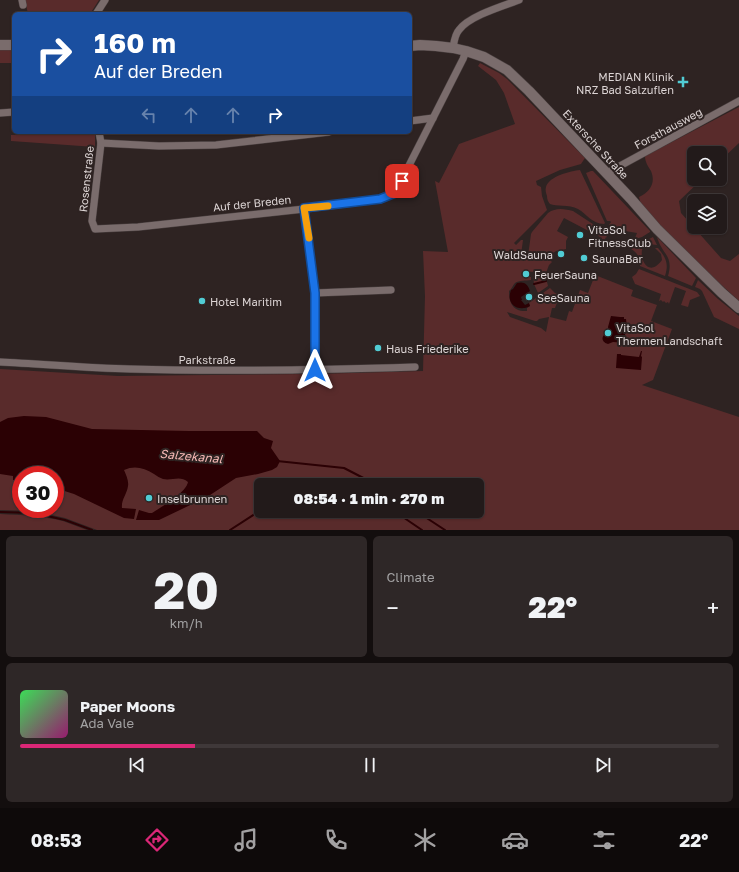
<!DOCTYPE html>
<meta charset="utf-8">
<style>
:root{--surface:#221a1a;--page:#2e2727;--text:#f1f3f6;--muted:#a2a1a2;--line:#3f3839;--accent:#db2777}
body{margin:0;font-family:"Golos Text",sans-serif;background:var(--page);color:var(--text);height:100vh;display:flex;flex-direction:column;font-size:15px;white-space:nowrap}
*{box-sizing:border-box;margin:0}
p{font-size:13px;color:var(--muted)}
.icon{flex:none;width:22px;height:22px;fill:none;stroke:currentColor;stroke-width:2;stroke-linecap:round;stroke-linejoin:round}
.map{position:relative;height:530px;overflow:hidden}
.details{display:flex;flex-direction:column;gap:6px;padding:6px;background:#130e0e;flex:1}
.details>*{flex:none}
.top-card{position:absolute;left:12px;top:12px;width:400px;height:122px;border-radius:6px;box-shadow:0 1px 3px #0004,0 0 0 1px var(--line);background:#1a4fa0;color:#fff;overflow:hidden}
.controls{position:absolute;left:687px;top:146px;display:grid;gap:8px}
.controls a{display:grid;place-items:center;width:40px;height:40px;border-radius:6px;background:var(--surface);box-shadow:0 1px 3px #0004,0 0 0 1px var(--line);font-size:20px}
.speed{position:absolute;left:12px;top:466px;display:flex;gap:8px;font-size:20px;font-weight:700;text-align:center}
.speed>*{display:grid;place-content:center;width:52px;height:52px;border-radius:50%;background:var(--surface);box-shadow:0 1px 3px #0004,0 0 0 1px var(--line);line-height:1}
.speed .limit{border:6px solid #d22;background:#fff;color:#111}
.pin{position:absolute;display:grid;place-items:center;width:34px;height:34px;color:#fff;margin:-17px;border-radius:8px;box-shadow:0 2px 6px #0006}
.me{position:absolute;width:44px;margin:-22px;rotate:0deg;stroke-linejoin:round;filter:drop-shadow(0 0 3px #0008)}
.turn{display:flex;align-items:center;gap:14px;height:84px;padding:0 16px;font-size:18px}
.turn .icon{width:52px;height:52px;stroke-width:2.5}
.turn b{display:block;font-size:28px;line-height:34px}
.lanes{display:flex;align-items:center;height:38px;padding:0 16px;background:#0003;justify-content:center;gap:20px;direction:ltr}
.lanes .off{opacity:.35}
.big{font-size:30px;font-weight:800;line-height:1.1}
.details .card{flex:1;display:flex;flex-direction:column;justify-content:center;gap:6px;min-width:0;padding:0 14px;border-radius:6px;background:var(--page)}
.details .dial{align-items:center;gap:0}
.dial b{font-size:52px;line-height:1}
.song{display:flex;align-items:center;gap:12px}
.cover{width:48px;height:48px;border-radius:6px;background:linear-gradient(135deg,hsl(130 70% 55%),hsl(320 70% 35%))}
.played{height:4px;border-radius:2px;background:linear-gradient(90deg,var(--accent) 25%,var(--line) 25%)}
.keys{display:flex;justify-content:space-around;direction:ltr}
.heat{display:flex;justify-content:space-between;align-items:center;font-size:22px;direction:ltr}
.details .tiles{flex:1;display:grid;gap:6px;grid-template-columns:1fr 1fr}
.card:last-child{grid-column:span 2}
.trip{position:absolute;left:254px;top:478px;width:230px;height:40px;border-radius:6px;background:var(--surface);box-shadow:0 1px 3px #0004,0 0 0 1px var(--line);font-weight:800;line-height:40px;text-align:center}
.tabs{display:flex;height:64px;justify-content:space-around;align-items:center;background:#0e0a0a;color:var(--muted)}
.tabs .icon{width:28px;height:28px}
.tabs .active{color:var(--accent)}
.tabs b{font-size:18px;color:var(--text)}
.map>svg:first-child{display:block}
.green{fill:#592b2b;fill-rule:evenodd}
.water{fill:#2b0104}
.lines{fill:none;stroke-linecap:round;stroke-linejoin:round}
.stream{stroke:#2b0104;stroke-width:2}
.street-casing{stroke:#4a4040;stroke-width:8}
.secondary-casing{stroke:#4a4040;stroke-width:11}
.street{stroke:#7a6c6c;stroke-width:7}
.secondary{stroke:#7a6c6c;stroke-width:10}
.route-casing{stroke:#114b97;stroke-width:10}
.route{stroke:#1a73e8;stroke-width:7}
.slow{stroke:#f59e0b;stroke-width:7}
.poi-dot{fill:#51ccd4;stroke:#2e2322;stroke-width:1.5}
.labels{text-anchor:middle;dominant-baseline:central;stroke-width:4;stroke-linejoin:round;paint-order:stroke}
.poi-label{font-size:11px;fill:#ddd5d5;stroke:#2e2322;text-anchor:start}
.street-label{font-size:11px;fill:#ddd5d5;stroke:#2e2322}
.water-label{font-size:12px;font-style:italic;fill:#f5b8b5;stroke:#2e2322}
</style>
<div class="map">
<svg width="739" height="530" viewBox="0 0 739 530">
<rect width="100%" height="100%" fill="#2e2322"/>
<g class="green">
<path d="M25,0H99L90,14H28Z"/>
<rect x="0" y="50" width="14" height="13"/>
<path d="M480,63L499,73L507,79L585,158L581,164L560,170L536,181L537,185L541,187L542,196L547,210L514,243L516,245L521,240H523L521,255L528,256L531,234L532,232L548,213C556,207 565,209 573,211L602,230L601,231L603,234L604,233L607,237L605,238L608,243L602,249L598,246L602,238L564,218L557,231L568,237L566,241V249L556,251L547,257L552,262L549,265L546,273L523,271L522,276L531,277V280C526,281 519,280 515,283C512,286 512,289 509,291C509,303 513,312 527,311V308L530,306L529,303L550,288L555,293L560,295L555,308H552L550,317L566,321L569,311L572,312L580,290L588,293L595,275L633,290L631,296L657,305L651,321L672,329L653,380L642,385L739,417V530H97L65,518L34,511L0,510V369L118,376L315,374L423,371L425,296L423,251L448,252L435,181L439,183L459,144L515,124L504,93L496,80L478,66ZM507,312L535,321H537L539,319L549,317L546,332L541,328L510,317ZM21,475H55V509H21ZM261,485H477V511H261Z"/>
<path d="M739,107V143L720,161V153H694V179H702L679,201L681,213L721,258L730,261L739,254V301L681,248L641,205L639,197C650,192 656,183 651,171C648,166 645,162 645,156Z"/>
<path d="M82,132H95V147L11,141V135Z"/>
<path d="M580,170L605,223L604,224C592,224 587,214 578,209C569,204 556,207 550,204C548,202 547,199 547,196C546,193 545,190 546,187C549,176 571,171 580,170Z"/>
<path d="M591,171H593L650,231V232C645,235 641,239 635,238L637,233L625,231L616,232L614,227L611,228L609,225L611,222L610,221H607L586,173Z"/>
<path d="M653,237L657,245C653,245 651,243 647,244C635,247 645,283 662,260L661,254L655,248H658C666,258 669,263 665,276L640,266C640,258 638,253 631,249L633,244H639Z"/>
<path d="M657,237L696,278L692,286L668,276C674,255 662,255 657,237Z"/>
<path d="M639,269L697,292L700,296L690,300L688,307L681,305L686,291L675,287L669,304L668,302L666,303L664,301L663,302L661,300L659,301L661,294L635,284L632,277L636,274Z"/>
<path d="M533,274L546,275V279L545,281L547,282L548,286L538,293L534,284Z"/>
<path d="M698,280L718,299L739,316V329L714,317L702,291L700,289L695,287Z"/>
<path d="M0,514C22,515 42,516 63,521C71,524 79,527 87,530H0Z"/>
</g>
<g class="water">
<path d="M517,283C524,281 528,284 530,291L521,297L522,300H521L525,305L529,303L530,306C523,310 513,309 510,300C509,297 510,293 511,290L513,289Z"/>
<path d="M611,316L620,317V319V317H624V319H626L627,328L624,338L626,339V343L613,342L608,344C600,342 601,334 609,332L608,327Z"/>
<path d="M641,351H642L641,356L642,357L641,370L616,368L617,354H621V355L639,357Z"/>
<path d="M24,416L46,417L92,429L189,431H257L264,438L273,441L271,448L280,461L277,467L272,470L258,474L236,478L207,497L159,520H136L139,510L149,513H152C161,507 186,493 188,482C180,475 172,481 163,479C160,478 157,476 154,474C144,468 135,465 124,470C126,475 129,481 128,486C127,494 121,500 122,508L136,509L134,519L124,518L74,494L55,488V475H21V481L13,480V476L0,474V422L8,418Z"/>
</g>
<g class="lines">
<g class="stream">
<path d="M534,284L546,281"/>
<path d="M277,461L344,468L377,485"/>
<path d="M320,485C328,483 340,481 347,485"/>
<path d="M394,511L422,530"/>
<path d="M416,511L445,530"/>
<path d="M0,512L34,513L65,520L92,530"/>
<path d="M230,530L261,510"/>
</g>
<defs>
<g id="street">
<path d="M22,0L23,5"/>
<path d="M96,14L105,0"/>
<path d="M453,48C454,42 455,34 459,30C469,16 503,6 519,0"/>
<path d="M0,113L14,112"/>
<path d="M410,121L433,118"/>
<path d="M99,132L101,143L92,221L95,229L138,227L304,209L380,199L395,193L463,59L466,51"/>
<path d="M101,143L159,146L216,145L329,132"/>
<path d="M607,173L739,101"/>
<path d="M304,209L315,293V370"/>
<path d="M315,293L391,290"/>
<path d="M0,362C43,364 87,368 130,369C225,372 320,370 415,367"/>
</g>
<g id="secondary">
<path d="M0,45H14"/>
<path d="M410,46L420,45L436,46L453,48L466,51L484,57L507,70L529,91L631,199L657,229L722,293L739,308"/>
</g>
</defs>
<use href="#street" class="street-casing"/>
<use href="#secondary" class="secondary-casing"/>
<use href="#street" class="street"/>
<use href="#secondary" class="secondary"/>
</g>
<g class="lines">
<defs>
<path id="route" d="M315,370V293L304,208L380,199L395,193L402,181"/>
</defs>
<use href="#route" class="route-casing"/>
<use href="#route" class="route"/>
<path class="slow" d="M309,238L304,208L328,206"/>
</g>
<g class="poi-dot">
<path d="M681 76h4v4h4v4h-4v4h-4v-4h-4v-4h4z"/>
<circle cx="580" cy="235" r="4"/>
<circle cx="561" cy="254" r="4"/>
<circle cx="584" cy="258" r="4"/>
<circle cx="526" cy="274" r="4"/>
<circle cx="529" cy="297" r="4"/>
<circle cx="202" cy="301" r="4"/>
<circle cx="608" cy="333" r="4"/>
<circle cx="378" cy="348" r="4"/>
<circle cx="149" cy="498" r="4"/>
</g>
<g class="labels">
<g class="poi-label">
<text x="674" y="76" text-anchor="end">MEDIAN Klinik<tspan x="674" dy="13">NRZ Bad Salzuflen</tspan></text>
<text x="588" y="229">VitaSol<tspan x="588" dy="13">FitnessClub</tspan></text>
<text x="553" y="254" text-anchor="end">WaldSauna</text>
<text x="592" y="258">SaunaBar</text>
<text x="534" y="274">FeuerSauna</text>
<text x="537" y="297">SeeSauna</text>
<text x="210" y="301">Hotel Maritim</text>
<text x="616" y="327">VitaSol<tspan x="616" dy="13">ThermenLandschaft</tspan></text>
<text x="386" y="348">Haus Friederike</text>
<text x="157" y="498">Inselbrunnen</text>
</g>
<g class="street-label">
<text transform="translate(668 128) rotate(-28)">Forsthausweg</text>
<text transform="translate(596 144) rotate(47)">Extersche Straße</text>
<text transform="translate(86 179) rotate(-84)">Rosenstraße</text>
<text transform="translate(252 203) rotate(-6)">Auf der Breden</text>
<text x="207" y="359">Parkstraße</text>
</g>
<g class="water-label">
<text transform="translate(191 456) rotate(5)">Salzekanal</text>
</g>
</g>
</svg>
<div class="controls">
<a><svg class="icon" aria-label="search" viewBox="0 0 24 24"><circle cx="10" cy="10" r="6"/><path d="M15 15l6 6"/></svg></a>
<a><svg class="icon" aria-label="layers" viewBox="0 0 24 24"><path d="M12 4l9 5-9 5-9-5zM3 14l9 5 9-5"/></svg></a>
</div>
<div class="speed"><div class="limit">30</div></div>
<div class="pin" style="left:402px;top:181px;background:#d93025"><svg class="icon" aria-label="arrive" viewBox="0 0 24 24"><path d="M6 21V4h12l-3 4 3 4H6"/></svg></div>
<svg class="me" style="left:315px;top:370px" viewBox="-20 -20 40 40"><path d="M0-17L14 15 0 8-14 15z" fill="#1a73e8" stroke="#fff" stroke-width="4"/></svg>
<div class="trip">08:54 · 1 min · 270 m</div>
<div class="top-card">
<div class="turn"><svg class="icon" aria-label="right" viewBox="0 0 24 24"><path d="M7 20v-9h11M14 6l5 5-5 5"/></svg><div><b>160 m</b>Auf der Breden</div></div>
<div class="lanes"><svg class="icon off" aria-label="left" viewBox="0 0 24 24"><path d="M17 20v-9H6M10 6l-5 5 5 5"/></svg><svg class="icon off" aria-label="ahead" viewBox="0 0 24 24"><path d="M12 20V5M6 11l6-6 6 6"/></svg><svg class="icon off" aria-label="ahead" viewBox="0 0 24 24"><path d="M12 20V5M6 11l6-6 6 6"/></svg><svg class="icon" aria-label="right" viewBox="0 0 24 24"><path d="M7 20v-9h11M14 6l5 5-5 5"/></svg></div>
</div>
</div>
<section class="details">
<div class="tiles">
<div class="card dial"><b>20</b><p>km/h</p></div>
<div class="card"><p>Climate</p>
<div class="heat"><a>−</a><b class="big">22°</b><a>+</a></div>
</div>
<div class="card">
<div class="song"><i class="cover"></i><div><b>Paper Moons</b><p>Ada Vale</p></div></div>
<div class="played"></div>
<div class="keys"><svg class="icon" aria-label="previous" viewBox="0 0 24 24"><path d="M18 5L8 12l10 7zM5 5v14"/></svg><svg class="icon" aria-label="pause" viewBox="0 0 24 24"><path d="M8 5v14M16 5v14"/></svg><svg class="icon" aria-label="next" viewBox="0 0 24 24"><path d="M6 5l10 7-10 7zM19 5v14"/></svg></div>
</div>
</div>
</section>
<nav class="tabs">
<b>08:53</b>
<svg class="icon active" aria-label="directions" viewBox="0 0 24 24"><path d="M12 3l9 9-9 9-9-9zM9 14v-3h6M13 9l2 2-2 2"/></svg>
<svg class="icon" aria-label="music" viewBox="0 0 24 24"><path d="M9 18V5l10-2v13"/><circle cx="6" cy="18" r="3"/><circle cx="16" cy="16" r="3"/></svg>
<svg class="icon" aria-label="phone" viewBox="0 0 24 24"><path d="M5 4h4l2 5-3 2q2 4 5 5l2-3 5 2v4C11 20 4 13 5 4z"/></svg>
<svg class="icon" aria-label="climate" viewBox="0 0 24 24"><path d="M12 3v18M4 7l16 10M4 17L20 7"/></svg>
<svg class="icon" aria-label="car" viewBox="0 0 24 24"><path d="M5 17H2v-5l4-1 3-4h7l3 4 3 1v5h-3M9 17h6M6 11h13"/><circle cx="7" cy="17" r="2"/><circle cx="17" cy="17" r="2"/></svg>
<svg class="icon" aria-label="filters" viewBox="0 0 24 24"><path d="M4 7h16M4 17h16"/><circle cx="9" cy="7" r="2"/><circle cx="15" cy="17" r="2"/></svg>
<b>22°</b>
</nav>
